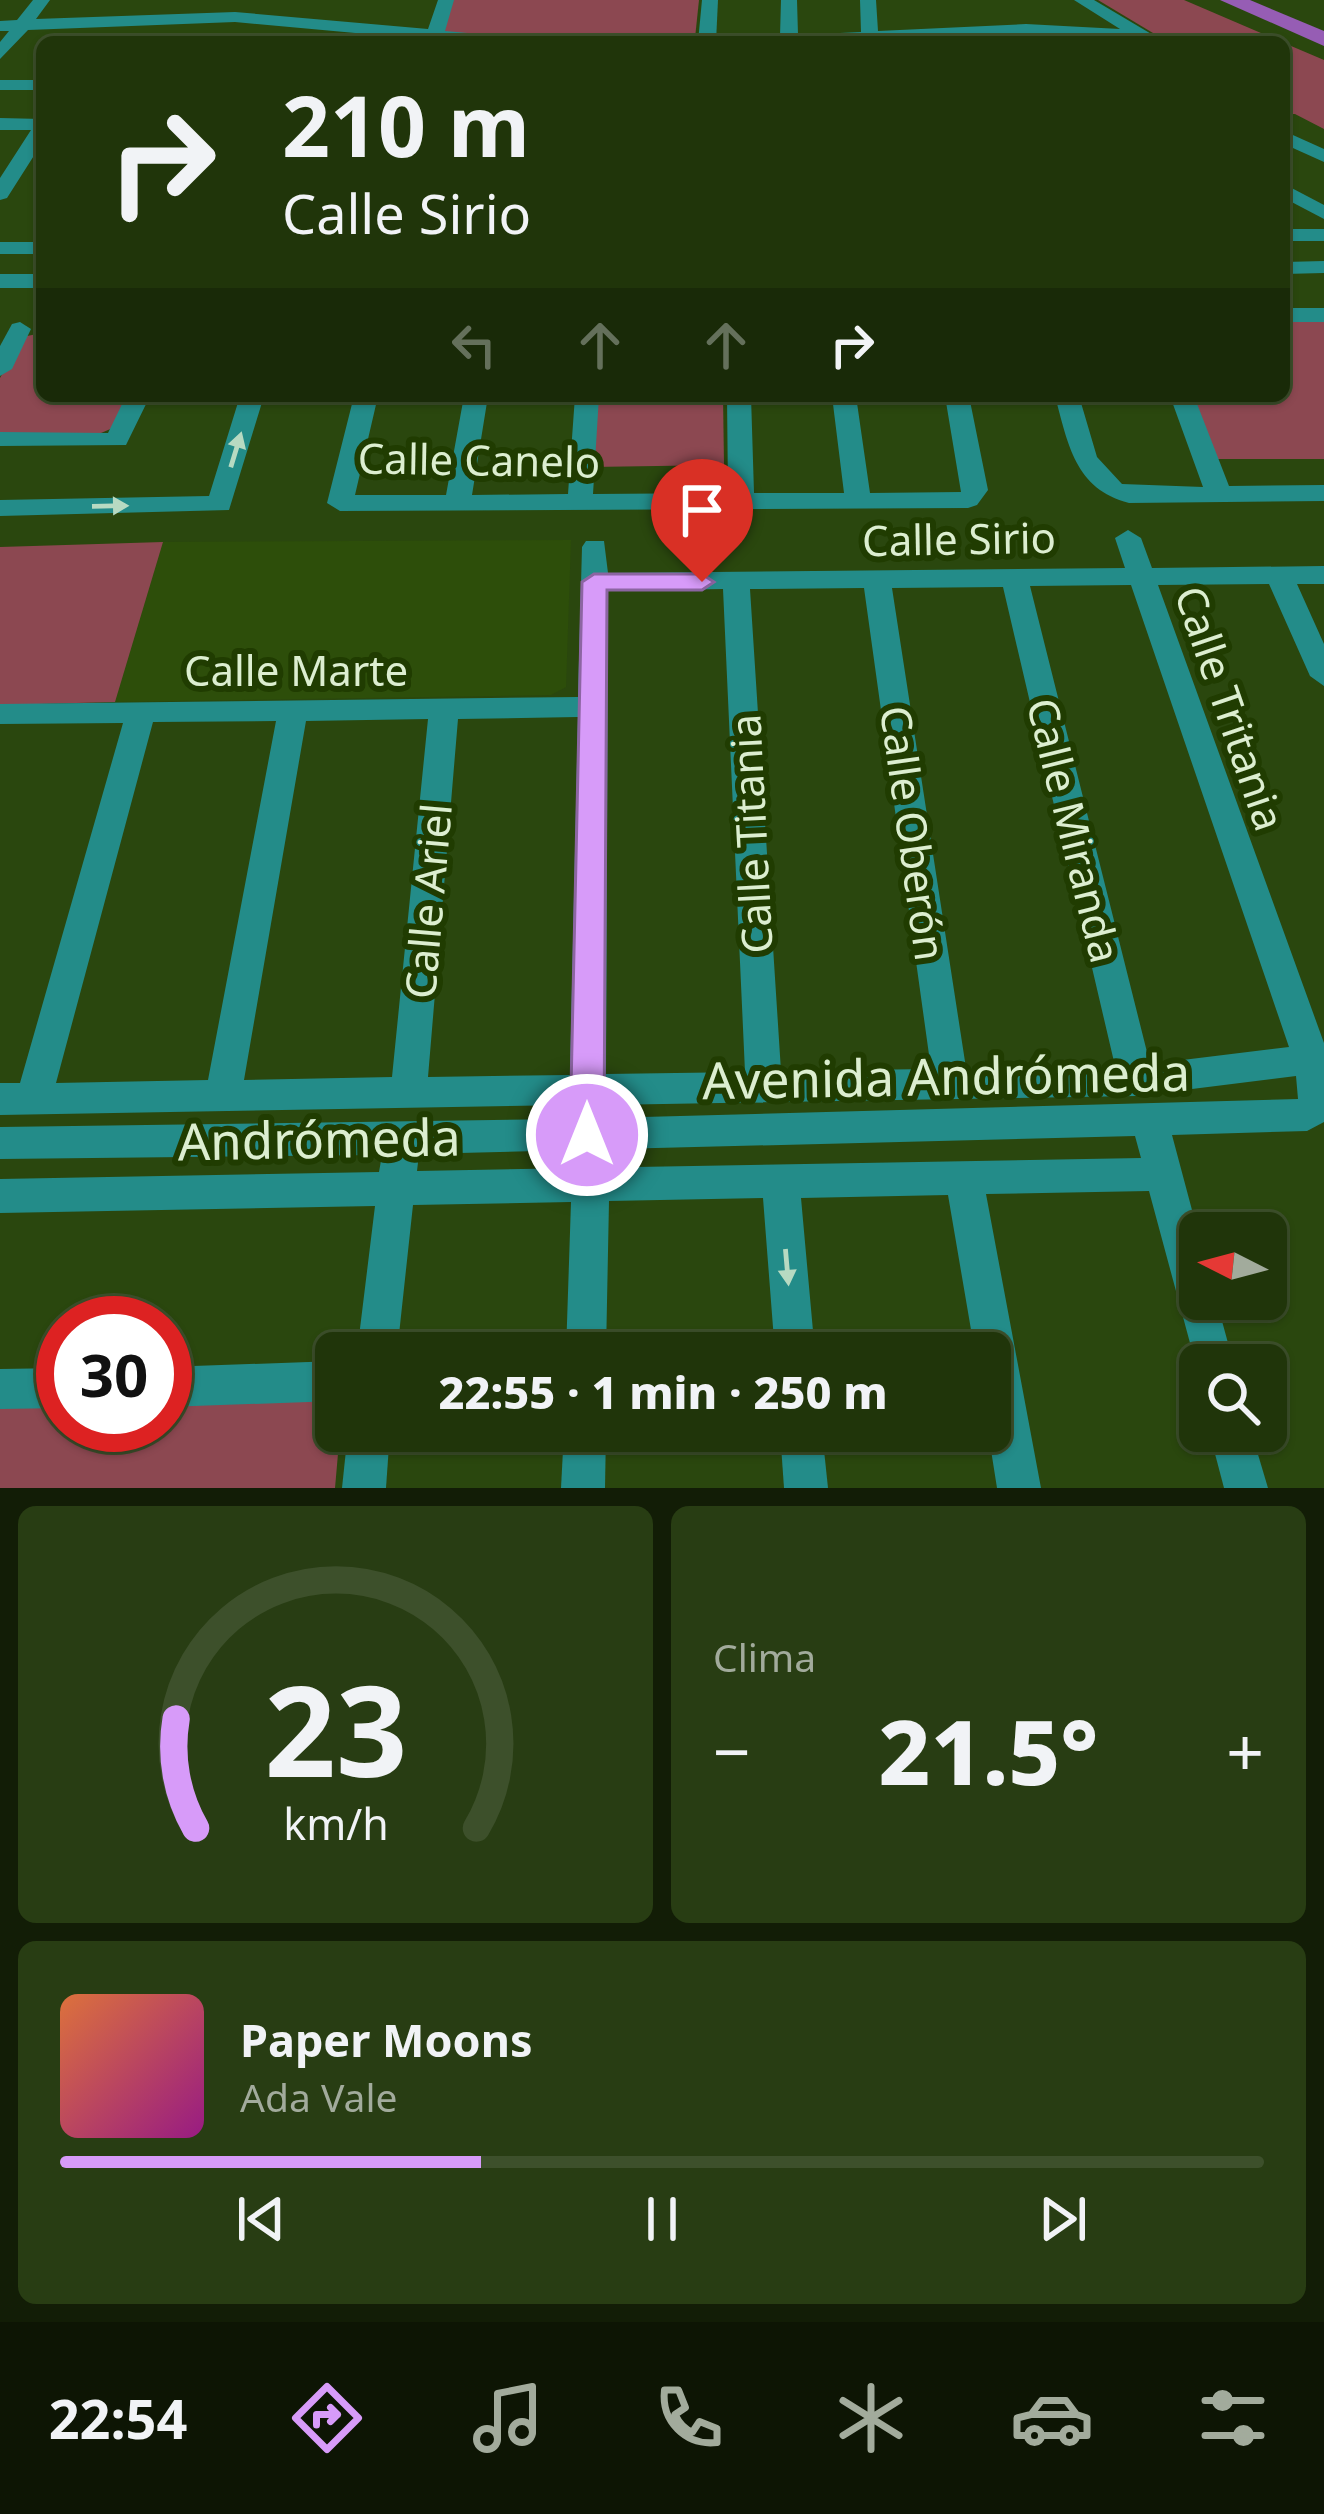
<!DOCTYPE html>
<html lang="es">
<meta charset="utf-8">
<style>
:root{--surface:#20350a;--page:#283d13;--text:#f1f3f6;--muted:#a2ab9c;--line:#3d502b;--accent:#d79bf9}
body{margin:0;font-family:"Noto Sans",sans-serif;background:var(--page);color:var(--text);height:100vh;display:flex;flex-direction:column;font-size:45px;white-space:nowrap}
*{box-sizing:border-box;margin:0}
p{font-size:39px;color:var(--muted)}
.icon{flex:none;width:66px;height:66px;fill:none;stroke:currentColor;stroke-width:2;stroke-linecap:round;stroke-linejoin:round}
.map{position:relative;height:1488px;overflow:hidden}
.side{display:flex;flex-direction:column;gap:18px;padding:18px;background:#121d06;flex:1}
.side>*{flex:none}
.banner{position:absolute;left:36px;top:36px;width:1254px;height:366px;border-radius:18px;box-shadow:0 3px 9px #0004,0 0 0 3px var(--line);background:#20350a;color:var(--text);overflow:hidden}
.needle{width:78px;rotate:276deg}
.fabs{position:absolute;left:1179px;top:1212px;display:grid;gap:24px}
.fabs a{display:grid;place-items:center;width:108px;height:108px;border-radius:18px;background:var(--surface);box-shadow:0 3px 9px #0004,0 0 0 3px var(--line);font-size:60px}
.speed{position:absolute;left:36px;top:1296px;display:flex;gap:24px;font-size:60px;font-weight:700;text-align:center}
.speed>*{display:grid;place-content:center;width:156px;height:156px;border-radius:50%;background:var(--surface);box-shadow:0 3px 9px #0004,0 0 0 3px var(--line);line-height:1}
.speed .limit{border:18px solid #d22;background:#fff;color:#111}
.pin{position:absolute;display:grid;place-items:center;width:102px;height:102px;color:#fff;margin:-123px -51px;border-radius:50% 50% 50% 0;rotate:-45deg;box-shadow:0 0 12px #0007}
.pin .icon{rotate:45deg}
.me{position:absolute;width:132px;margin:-66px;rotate:0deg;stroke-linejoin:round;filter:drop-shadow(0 0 9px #0008)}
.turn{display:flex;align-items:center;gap:42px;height:252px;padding:0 48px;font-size:54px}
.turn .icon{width:156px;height:156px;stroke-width:2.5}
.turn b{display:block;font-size:84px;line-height:102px}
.lanes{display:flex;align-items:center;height:114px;padding:0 48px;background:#0003;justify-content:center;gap:60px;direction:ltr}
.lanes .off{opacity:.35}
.big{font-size:90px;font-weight:800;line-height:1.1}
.side .tile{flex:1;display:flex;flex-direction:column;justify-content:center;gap:18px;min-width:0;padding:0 42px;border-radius:18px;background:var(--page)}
.side .dial{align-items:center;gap:0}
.dial svg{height:312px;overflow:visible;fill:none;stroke:var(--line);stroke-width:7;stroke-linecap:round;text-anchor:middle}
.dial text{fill:var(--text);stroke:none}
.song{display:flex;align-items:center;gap:36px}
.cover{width:144px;height:144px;border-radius:18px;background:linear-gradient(135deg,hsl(20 70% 55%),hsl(310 70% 35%))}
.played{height:12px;border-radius:6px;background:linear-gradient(90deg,var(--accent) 35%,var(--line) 35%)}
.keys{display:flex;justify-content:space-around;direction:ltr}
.heat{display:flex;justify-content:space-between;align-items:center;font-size:66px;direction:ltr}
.side .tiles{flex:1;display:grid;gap:18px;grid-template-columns:1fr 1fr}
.tile:last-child{grid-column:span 2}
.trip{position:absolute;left:315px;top:1332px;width:696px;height:120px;border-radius:18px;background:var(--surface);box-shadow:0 3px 9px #0004,0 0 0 3px var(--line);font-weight:800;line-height:120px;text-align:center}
.tabs{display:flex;height:192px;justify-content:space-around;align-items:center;background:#0d1504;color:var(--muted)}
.tabs .icon{width:84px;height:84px}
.tabs .active{color:var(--accent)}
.tabs b{font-size:54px;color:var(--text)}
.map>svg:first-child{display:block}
.built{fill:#2d4e0a}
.green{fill:#8c4851}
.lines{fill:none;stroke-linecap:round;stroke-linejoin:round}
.river{fill:#965db4;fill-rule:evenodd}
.minor{fill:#238c89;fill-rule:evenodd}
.oneway{fill:#b7dac2}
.route{fill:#d79bf9;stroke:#8c65a2;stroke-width:3}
.labels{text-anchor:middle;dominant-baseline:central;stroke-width:12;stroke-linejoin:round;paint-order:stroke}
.street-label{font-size:42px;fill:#dceed0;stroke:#203c01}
.near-street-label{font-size:51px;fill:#dceed0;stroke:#203c01}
</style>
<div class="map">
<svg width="1324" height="1488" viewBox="0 0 1324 1488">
<rect width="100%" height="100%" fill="#2a470e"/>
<path class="built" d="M571,540L566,687L551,695L115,702L163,542Z"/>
<g class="green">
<path d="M451,0H699L695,38L685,42L447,34L443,28Z"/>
<path d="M1098,0H1184L1282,42H1168Z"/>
<path d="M1284,43L1324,60V129L1295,114H1284Z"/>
<path d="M1324,321V459H1216L1192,396H1284V322Z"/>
<path d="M42,333V396H128L115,427L101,433L0,434V378L22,337Z"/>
<path d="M594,396H723L724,465L591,467Z"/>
<path d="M163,542L115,702L0,705V547Z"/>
<path d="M323,1392L336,1404V1431H340L335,1488H0V1399L63,1398V1425H165V1396Z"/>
</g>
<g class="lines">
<path class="river" d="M1220,0H1250L1324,31V46Z"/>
<g class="minor">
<path d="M33,0H50L36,19L235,12L428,29L438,0H454L445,31L512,37L521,42H454L235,22L28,30L0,59V42L9,31H0V21L17,20Z"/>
<path d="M702,0H718L716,42H698Z"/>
<path d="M781,0H797L798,35L861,32L860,0H876L878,31L1026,24L1120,29L1074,0H1094L1153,35L1144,40L1026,34L762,42L780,36Z"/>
<rect x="0" y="80" width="42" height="10"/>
<path d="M0,118L42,119V143L7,198L0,200V178L31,130H0Z"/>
<path d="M1284,131L1324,149V162L1284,144Z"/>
<path d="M1284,184L1324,205V219L1284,198Z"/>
<rect x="1284" y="229" width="40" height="12"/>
<rect x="0" y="242" width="42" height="12"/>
<path d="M1324,261V273L1284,274V262Z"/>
<rect x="0" y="274" width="42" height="14"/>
<rect x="1284" y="308" width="40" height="14"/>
<path d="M20,322L31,329L12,369L0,376V346L12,324Z"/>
<path d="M126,396H150L126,445L0,446V432L108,433Z"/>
<path d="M240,396H264L229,510L0,516V500L209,496Z"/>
<path d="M354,396H378L355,495H446L464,396H488L472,495L568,494L575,396H599L593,494L728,493L727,396H751L754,493H844L832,396H856L870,493L961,492L945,396H969L988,490L977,505L968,508L340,511L327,503Z"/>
<path d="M1055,396H1079L1097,457L1122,484L1203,487L1170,396H1194L1229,486L1324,485V501L1129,503C1075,489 1068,444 1055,396Z"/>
<path d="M1128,530L1141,538L1152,568L1324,566V584H1297L1324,644V686L1310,676L1269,584L1158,585L1324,1043V1122L1307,1131L1172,1135L1200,1240V1299H1216L1234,1365H1200V1380L1149,1191L986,1194L1041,1488H997L988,1431L990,1353H975L948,1195L801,1198L815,1353H775L763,1198L609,1201L606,1353H566L571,1202L413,1205L397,1353H357L375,1206L0,1213V1179L379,1172L382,1155L0,1159V1127L569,1119V1105L0,1115V1083H20L123,723L0,724V704L578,697L582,547L586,541H604L608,573L1125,568L1115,538ZM1131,585L1289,1047L1150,1064L1030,586ZM1003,587L1115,1066L966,1068L892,588ZM864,588L931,1069L781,1071L750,589ZM723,589L745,1072L606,1074L608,591ZM578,717L570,1075L428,1077L458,719ZM428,719L392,1077L244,1080L306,721ZM276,721L208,1080L56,1083L153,722ZM1296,1076L1298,1099L606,1118V1105L1136,1096ZM1135,1136L1141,1158L417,1171L419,1154Z"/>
<path d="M336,1361V1401L165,1407V1367Z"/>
<path d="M63,1368V1408L0,1409V1369Z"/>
<path d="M348,1431H390L386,1488H342Z"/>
<path d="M564,1431H606L605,1488H561Z"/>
<path d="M780,1431H822L828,1488H784Z"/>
<path d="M1209,1431H1251L1268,1488H1224Z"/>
</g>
</g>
<defs><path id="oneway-solid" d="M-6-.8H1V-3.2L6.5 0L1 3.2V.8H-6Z" transform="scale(3)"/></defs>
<g class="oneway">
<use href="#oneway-solid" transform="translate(236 450) rotate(-73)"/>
<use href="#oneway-solid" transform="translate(110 506) rotate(-1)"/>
<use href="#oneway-solid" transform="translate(787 1267) rotate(85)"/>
</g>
<path class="route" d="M594,574H702L714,582L702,590H607L604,1135L599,1145L587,1150L575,1145L570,1135L582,582Z"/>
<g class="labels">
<g class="street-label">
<text transform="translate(479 459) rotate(1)">Calle Canelo</text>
<text transform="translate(959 538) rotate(-1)">Calle Sirio</text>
<text x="296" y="669">Calle Marte</text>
<text transform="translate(1231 708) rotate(71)">Calle Tritania</text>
<text transform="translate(1075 830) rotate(76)">Calle Miranda</text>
<text transform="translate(914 833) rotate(82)">Calle Oberón</text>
<text transform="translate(750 834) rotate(-93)">Calle Titania</text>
<text transform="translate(427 901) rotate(-85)">Calle Ariel</text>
</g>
<g class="near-street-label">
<text transform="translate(946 1075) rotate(-1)">Avenida Andrómeda</text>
<text transform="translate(319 1138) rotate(-1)">Andrómeda</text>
</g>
</g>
</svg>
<div class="fabs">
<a><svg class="needle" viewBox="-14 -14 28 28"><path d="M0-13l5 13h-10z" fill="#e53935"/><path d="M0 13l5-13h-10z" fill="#a2ab9c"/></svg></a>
<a><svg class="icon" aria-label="search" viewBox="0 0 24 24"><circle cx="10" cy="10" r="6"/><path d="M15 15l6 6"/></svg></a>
</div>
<div class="speed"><div class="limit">30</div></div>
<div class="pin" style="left:702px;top:582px;background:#d93025"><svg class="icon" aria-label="arrive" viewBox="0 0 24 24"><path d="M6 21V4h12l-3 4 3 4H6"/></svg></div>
<svg class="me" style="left:587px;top:1135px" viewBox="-20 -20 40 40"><circle r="17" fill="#d79bf9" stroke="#fff" stroke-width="3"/><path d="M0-11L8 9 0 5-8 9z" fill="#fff"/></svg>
<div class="trip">22:55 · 1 min · 250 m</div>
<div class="banner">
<div class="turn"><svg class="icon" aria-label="right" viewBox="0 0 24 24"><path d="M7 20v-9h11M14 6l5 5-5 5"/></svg><div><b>210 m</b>Calle Sirio</div></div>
<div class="lanes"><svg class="icon off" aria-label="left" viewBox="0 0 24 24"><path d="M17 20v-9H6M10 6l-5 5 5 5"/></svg><svg class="icon off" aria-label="ahead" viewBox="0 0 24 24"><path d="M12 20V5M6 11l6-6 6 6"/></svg><svg class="icon off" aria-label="ahead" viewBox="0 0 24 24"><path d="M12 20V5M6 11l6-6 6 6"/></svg><svg class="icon" aria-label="right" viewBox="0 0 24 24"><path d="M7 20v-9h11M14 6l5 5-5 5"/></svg></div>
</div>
</div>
<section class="side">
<div class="tiles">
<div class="tile dial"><svg viewBox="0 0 100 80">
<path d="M14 69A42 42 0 1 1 86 69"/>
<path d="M14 69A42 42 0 0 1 9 41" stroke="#d79bf9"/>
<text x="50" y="56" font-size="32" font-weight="700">23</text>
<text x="50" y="72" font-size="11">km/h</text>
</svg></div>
<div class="tile"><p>Clima</p>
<div class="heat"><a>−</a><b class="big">21.5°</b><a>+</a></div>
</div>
<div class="tile">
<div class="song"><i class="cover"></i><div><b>Paper Moons</b><p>Ada Vale</p></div></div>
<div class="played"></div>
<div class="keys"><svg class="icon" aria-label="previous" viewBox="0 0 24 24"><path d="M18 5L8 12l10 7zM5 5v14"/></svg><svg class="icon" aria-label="pause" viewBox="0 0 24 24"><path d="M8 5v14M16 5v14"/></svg><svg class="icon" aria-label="next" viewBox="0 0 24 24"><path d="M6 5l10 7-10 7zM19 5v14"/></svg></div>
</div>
</div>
</section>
<nav class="tabs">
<b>22:54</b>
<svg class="icon active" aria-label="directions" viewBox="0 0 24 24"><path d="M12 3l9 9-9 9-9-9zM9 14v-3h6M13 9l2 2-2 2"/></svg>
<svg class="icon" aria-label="music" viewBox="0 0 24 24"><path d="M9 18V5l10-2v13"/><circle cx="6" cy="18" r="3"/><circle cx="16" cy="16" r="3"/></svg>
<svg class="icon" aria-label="phone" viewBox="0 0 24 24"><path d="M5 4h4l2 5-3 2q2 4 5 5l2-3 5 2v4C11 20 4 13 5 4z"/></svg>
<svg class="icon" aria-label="climate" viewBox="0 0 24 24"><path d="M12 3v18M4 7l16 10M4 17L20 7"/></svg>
<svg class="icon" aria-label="car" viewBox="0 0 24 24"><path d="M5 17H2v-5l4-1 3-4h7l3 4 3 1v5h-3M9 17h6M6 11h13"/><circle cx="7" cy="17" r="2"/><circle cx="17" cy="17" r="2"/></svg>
<svg class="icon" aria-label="filters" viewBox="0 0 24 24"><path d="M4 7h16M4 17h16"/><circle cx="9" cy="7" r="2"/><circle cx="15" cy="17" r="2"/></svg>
</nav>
